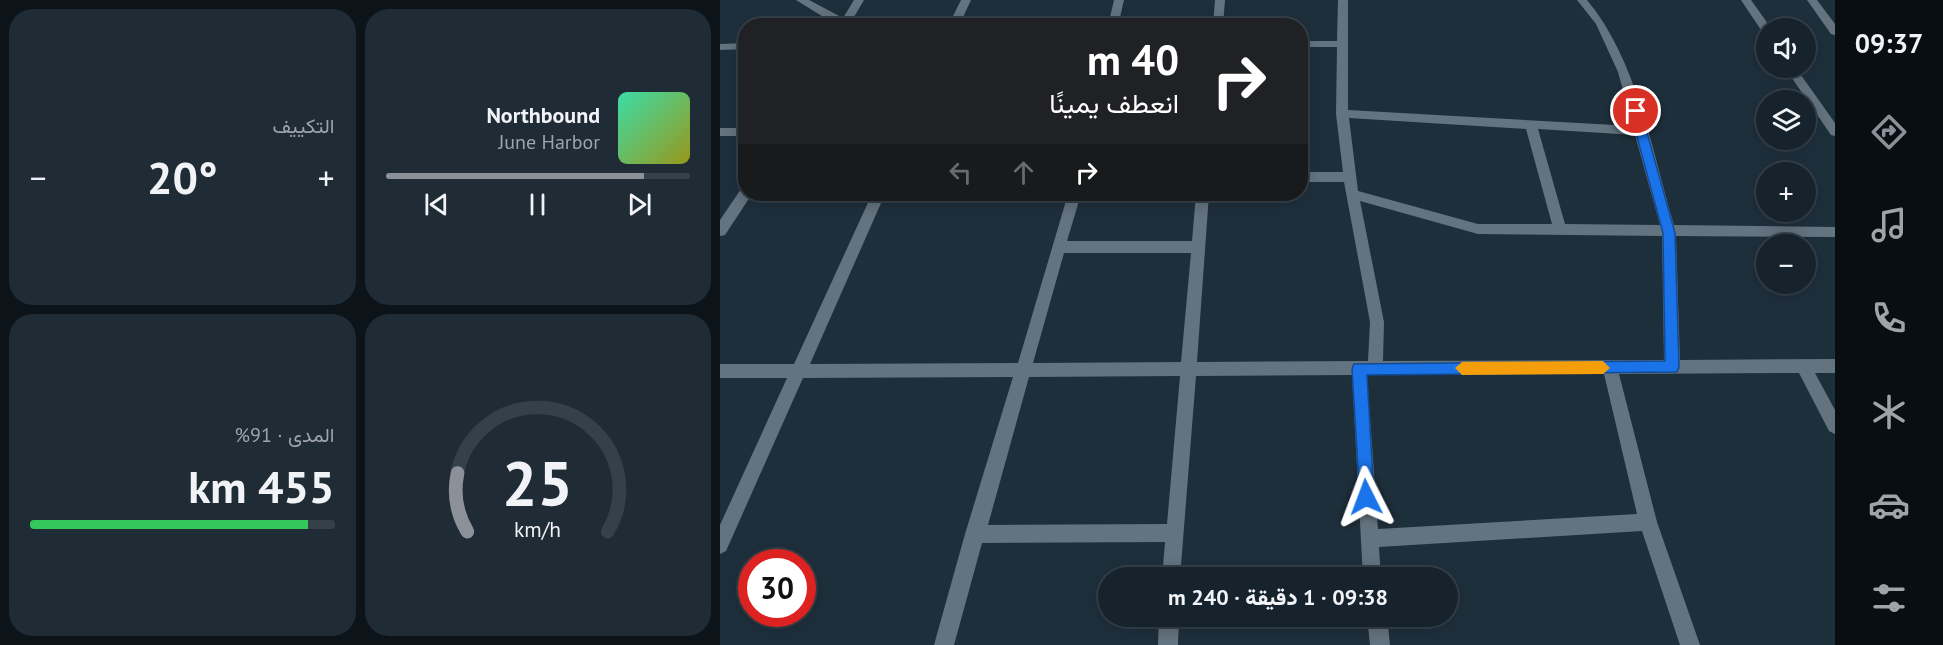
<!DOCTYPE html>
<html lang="ar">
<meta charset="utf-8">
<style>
:root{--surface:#16232d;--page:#1f2b35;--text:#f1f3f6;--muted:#9ea4aa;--line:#354049;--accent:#8c9099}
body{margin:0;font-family:"PT Sans",Vazirmatn,sans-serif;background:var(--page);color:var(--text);direction:rtl;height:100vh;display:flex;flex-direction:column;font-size:22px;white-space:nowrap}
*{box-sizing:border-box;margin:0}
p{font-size:20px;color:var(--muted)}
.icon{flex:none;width:33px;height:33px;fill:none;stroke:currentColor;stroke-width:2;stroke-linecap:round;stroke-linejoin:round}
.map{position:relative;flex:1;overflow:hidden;direction:ltr}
.details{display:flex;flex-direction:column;gap:9px;padding:9px;background:#0c1319;width:720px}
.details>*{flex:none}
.hud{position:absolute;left:18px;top:18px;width:570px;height:183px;border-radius:24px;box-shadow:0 3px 15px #0003,0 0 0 2px var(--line);direction:rtl;background:#202124;color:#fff;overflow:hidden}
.buttons{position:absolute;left:1036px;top:18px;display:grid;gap:12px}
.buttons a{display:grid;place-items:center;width:60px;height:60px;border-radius:50%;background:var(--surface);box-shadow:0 3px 15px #0003,0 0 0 2px var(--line);font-size:30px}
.speed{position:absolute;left:18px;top:549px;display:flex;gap:12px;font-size:30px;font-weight:700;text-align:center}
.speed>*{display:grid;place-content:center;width:78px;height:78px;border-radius:50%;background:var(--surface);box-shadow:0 3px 15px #0003,0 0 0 2px var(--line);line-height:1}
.speed .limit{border:9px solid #d22;background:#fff;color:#111}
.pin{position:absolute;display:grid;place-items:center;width:51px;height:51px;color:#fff;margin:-26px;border:3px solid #fff;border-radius:50%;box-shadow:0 2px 6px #0007}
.me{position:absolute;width:66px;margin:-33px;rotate:357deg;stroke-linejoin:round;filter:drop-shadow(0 0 4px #0008)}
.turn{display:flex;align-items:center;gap:21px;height:126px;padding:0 30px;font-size:27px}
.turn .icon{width:78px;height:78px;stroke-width:2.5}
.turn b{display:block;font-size:42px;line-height:51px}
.lanes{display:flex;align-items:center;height:57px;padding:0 30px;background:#0003;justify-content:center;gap:30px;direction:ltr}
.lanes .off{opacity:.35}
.big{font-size:45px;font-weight:800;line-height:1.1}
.details .card{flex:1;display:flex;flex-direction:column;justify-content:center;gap:9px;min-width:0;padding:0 21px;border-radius:24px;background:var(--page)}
.details .dial{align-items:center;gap:0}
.dial svg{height:156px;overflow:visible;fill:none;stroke:var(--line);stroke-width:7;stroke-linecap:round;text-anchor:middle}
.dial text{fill:var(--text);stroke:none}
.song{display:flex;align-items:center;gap:18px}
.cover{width:72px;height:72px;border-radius:9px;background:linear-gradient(135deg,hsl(160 70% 55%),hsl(60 70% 35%))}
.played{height:6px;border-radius:3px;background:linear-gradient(90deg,var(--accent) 85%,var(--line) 85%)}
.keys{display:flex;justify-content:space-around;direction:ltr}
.heat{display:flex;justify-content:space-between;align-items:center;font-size:33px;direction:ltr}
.charge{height:9px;border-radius:4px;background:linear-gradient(90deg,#34c759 91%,var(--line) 0)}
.details .tiles{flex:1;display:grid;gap:9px;grid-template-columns:repeat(2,1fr)}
.trip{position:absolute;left:378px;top:567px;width:360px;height:60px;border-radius:30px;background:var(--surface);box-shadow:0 3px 15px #0003,0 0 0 2px var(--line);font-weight:800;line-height:60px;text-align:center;direction:rtl}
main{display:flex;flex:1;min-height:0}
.dock{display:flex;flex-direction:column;width:108px;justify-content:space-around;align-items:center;background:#090e12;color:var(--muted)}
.dock .icon{width:42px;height:42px}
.dock .current{color:var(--accent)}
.dock b{font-size:27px;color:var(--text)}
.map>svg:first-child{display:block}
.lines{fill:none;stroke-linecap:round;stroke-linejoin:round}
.minor{fill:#63737f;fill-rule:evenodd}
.route{fill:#1a73e8;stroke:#114b97;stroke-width:1.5}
.slow{fill:#f59e0b}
</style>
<main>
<nav class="dock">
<b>09:37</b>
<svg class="icon current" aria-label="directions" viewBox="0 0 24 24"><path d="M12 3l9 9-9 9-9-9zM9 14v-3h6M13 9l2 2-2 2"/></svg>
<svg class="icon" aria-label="music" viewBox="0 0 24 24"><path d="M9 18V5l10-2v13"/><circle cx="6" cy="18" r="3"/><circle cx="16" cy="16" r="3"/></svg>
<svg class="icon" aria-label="phone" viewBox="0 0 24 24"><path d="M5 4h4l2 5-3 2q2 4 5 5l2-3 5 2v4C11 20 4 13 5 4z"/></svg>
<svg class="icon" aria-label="climate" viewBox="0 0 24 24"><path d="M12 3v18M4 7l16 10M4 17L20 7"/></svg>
<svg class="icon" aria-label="car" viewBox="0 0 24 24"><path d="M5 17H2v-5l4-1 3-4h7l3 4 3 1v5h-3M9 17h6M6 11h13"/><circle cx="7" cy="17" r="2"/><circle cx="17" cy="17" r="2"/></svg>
<svg class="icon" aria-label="filters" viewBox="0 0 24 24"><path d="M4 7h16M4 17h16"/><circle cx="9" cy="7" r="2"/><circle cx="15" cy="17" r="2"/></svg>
</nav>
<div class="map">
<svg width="1115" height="645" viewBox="0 0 1115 645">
<rect width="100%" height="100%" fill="#1e2f3c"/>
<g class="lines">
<g class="minor">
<path d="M76,0H89L123,18L134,0H144L131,22L136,26H118Z"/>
<path d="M241,0H251L239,26H228Z"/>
<path d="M394,0H404L398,26H388Z"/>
<path d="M495,0H505L503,26H493Z"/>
<path d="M618,0H628V110L913,126L898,72L876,24L857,0H867C917,60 932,151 954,225L1115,227V237L956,236L960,360L1115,359V373H1095L1115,410V434L1109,431L1079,373L899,374L937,522L980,645H960L922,531L659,547L661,578H643L632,375L476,376L460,578H442L445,542L262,543L234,645H214L245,534L293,377L83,378L6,551L0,554V525L67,378H0V364H74L152,194H165L90,364L298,363L348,194H361L347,241H472L476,194H489L477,362L648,361L650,322L624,182H580V172H623L616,114L617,47H580V41H617ZM629,118L806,129L832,224H758L638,191ZM818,129L915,135L940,225L845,224ZM640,201L758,234L942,236L944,360L663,361L664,322ZM344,253H471L461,362L313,363ZM884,374L917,514L658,529L647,375ZM460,376L447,524L268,525L309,377Z"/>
<path d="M1021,0H1031L1051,28H1047V34L1043,33Z"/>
<path d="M1087,0H1097L1115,24V35L1111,34Z"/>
<path d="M26,43V49L0,50V44Z"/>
<path d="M1065,68H1076L1115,123V136L1111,135Z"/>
<rect x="0" y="128" width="26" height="8"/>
<path d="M26,187V194H32L5,235L0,236V220L21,189Z"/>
<path d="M439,616H459L458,645H438Z"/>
<path d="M647,616H667L670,645H650Z"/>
</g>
</g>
<path class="route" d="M916,108L921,111L955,233L959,367L957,372L647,375L654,497L652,502L646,505L640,502L632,369L634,364L945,361L943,233L910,111Z"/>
<path class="slow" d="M883,361L890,368L883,374L742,375L735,368L742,362Z"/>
</svg>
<div class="buttons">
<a><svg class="icon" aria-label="sound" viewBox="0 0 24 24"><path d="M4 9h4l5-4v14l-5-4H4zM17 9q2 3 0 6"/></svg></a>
<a><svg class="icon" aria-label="layers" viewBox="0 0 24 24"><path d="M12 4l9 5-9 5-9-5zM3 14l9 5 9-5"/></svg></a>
<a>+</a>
<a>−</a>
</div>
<div class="speed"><div class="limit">30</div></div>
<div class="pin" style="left:916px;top:111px;background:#d93025"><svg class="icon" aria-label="arrive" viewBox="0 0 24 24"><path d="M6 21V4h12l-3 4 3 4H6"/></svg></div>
<svg class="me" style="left:646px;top:497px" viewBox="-20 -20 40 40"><path d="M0-17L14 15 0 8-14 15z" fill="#1a73e8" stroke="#fff" stroke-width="4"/></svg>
<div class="trip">09:38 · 1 دقيقة · 240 m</div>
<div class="hud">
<div class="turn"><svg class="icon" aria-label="right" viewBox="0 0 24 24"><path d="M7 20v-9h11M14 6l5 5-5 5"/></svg><div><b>40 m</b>انعطف يمينًا</div></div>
<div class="lanes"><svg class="icon off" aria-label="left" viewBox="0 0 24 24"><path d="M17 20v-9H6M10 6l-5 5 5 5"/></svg><svg class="icon off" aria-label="ahead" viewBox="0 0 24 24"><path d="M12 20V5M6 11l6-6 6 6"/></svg><svg class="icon" aria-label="right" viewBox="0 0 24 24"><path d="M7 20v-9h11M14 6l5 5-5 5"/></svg></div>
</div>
</div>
<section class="details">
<div class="tiles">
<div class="card">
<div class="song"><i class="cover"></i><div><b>Northbound</b><p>June Harbor</p></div></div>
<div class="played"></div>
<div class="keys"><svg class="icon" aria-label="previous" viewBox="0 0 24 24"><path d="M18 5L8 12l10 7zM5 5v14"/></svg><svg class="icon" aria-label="pause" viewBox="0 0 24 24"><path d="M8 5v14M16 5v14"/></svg><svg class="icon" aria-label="next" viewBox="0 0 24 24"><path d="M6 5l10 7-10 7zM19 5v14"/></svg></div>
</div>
<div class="card"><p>التكييف</p>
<div class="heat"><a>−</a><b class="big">20°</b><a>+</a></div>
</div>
<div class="card dial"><svg viewBox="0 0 100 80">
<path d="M14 69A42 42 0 1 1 86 69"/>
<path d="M14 69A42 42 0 0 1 9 39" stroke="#8c9099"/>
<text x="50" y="56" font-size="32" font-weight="700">25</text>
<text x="50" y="72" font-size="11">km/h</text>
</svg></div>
<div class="card"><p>المدى · 91%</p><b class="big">455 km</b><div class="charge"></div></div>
</div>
</section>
</main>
